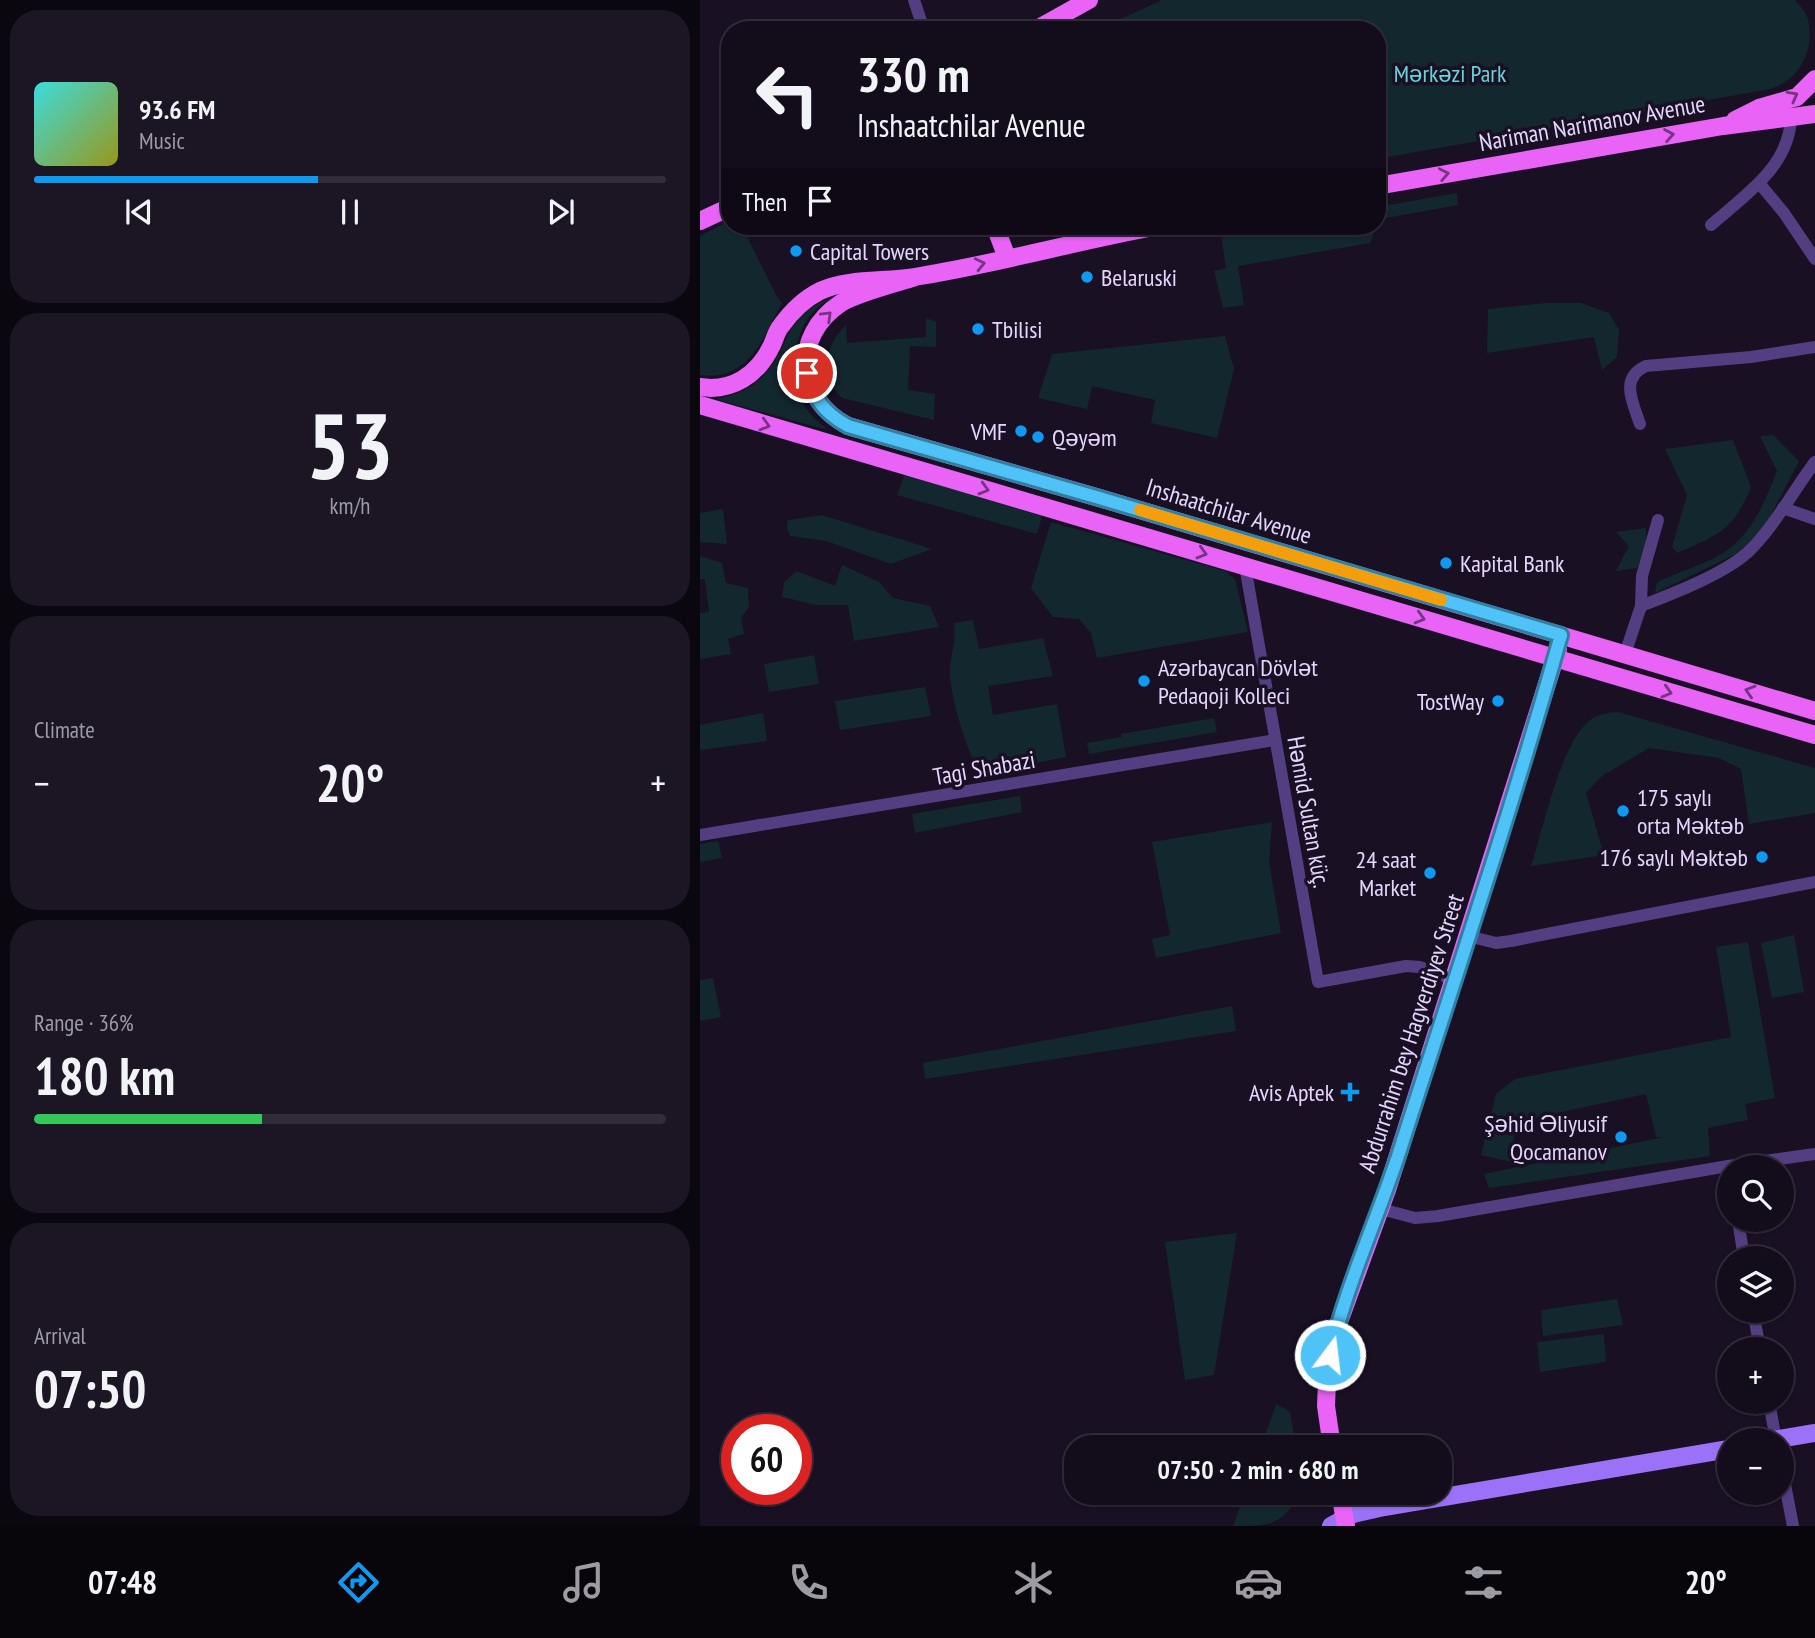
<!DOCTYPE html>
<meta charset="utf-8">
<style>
:root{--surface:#130c1b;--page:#1c1524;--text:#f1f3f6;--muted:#9d9ba3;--line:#322c3a;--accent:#0e9af1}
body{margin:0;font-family:"PT Sans Narrow",sans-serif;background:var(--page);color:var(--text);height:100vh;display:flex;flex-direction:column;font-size:26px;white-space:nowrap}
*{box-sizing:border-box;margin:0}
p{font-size:23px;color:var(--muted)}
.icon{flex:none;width:38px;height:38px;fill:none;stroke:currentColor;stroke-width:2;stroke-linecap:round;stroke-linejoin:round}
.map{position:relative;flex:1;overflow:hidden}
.sheet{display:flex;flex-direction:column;gap:10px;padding:10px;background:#0a070f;width:700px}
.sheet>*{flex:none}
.guide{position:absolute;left:21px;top:21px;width:665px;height:214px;border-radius:28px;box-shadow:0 2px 5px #0004,0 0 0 2px var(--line);background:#130c1b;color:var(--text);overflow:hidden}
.fabs{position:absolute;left:1017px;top:1155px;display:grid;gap:14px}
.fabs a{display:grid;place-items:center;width:77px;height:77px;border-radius:50%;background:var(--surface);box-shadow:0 2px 5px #0004,0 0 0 2px var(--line);font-size:35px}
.speed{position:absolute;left:21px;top:1414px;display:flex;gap:14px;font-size:35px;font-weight:700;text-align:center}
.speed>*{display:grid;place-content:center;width:91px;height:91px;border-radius:50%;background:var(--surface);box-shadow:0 2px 5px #0004,0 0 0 2px var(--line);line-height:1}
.speed .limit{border:10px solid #d22;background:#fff;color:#111}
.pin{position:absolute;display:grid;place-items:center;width:60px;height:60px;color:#fff;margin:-30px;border:4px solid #fff;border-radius:50%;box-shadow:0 2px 7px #0007}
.me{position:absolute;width:77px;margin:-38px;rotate:15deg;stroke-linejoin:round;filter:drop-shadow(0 0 5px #0008)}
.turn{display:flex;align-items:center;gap:24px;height:147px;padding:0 21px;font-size:32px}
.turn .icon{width:91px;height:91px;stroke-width:2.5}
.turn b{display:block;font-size:49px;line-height:60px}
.then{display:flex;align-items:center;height:66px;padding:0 21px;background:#0003;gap:14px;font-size:26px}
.big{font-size:52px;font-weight:800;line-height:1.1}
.sheet .tile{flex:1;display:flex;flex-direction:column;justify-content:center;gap:10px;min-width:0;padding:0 24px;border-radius:28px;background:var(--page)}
.sheet .dial{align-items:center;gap:0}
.dial b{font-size:91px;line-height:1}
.song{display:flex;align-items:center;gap:21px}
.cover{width:84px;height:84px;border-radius:10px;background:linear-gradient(135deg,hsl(180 70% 55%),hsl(60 70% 35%))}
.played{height:7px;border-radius:4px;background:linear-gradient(90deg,var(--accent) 45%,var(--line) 45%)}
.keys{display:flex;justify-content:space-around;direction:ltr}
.heat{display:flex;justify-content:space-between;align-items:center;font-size:38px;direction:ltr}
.charge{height:10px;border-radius:5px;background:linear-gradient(90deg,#34c759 36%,var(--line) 0)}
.trip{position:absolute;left:364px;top:1435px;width:388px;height:70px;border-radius:28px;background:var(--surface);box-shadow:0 2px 5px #0004,0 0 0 2px var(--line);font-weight:800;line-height:70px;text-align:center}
.dock{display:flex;height:112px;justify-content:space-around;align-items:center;background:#08050b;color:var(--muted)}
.dock .icon{width:49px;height:49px}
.dock .on{color:var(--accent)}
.dock b{font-size:32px;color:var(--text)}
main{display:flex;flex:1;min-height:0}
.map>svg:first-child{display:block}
.green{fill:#13272e}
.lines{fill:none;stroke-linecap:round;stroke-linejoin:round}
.street{stroke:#533e81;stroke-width:12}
.secondary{stroke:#9b72f7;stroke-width:18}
.primary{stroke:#e863f6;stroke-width:18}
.oneway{stroke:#763582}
.route-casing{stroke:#337fa1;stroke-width:18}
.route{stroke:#4fc3f7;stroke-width:12}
.slow{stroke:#f59e0b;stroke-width:12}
.poi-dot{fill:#0e9af1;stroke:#191024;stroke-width:2.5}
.labels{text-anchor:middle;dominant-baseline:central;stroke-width:7;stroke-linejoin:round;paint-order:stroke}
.park-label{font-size:24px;fill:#65d5d9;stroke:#191024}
.street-label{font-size:24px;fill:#e5d6fd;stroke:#191024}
.poi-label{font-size:24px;fill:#e5d6fd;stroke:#191024;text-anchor:start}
</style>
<main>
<section class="sheet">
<div class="tile">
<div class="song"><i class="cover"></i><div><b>93.6 FM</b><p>Music</p></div></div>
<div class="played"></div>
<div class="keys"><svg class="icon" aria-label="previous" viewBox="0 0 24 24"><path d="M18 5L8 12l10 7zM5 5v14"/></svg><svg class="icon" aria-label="pause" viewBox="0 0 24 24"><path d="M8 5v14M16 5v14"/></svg><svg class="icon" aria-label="next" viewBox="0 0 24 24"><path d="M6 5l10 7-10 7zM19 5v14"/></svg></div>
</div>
<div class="tile dial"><b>53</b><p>km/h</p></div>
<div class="tile"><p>Climate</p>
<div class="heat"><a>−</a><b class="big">20°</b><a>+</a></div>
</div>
<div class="tile"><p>Range · 36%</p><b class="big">180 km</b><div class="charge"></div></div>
<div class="tile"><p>Arrival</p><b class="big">07:50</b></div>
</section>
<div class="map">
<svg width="1115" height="1526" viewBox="0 0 1115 1526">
<rect width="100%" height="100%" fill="#191024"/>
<g class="green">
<path d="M462,0H1095C1100,6 1106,12 1108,19C1115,50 1100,80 1070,89L677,159V30H397Z"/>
<path d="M757,193L758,205L680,219L677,224V207Z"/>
<path d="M30,220V226H42L76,295L82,303C63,339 48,382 0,375V236Z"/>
<path d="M574,226H677L670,243L538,266L544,305L523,308L514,271L526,268L521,235Z"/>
<path d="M140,295C134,298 126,301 121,305C91,327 87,382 108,411C113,418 121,424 128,430L15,399C49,393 66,380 82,348C88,335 95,322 106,312C116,303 128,300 140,295Z"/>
<path d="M846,303H881L909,313L919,330L917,357L902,370L894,337L787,353L788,309Z"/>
<path d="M226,318L236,322V347L210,346L208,390L235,394L234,420L142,398L129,383C126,358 127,344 146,325L147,343L226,337Z"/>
<path d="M525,336L534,369L517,438L451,423L455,400L392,386L387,409L338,398L352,354Z"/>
<path d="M1073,435L1099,461L1066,525L1038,553L955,593L957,582C979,572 1003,565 1023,553C1051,536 1066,500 1077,471L1060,436Z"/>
<path d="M1033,440L1051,487C1033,531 1018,535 977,553L972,547L987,495L965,449Z"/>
<path d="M205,474L342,516L337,534L197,495Z"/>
<path d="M23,509L27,544L0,542V513Z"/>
<path d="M122,515L232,549L191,564L126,541L90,536L87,528L88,520Z"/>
<path d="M351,522L525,571L535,579L548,632L397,658L391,633L379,619L353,617L331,588Z"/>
<path d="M946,528V546L937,568L916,571L929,546L916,532Z"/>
<path d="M0,556L22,563L26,583L48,588L49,607L41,618L44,634L28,639L31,654L0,659V613L9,612L5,579H0Z"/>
<path d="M142,565L179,582L193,598L230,606L239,627L154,641L148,605H116L82,597L84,582L97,571L135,586Z"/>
<path d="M273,620L279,649L343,638L353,676L288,686L293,715L357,704L366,757L290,772L276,766C265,744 248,691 250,666C252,651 256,639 254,623Z"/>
<path d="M114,655L119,684L69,692L64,664Z"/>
<path d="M225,687L231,716L140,730L135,701Z"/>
<path d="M918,712L1115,768V813L1049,824L1041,769L1019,758L949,748L902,776L886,793L904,855L831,866C843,830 860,746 888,722C896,714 907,713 918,712Z"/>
<path d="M63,713L67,741L0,750V725Z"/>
<path d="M514,718L517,732L389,754L387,743L421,737V734Z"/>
<path d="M320,796L322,812L215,833L212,814Z"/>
<path d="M572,822L569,862L581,933L456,958L452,939L470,935L452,842Z"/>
<path d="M18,841L22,858L0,862V844Z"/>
<path d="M1094,935L1104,992L1072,998L1061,943Z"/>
<path d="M1048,942L1075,1098L1045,1104L1048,1120L1008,1128L1010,1156L789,1188L784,1174L964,1137H956L946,1094L815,1122L812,1162L781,1155L796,1094L815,1079L1031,1037L1016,947Z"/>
<path d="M13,978L21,1017L0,1021V980Z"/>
<path d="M532,1006L536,1031L225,1079L223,1063Z"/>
<path d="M537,1233L514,1375L485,1380L465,1242Z"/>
<path d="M917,1299L923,1325L843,1336L841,1310Z"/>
<path d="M904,1334L906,1362L840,1372L837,1342Z"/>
<path d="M576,1404L590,1412L596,1447H561Z"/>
<path d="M545,1493H600C582,1526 570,1526 533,1526Z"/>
</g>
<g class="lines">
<g class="street">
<path d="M214,0L224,30"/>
<path d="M1059,183L1084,213L1115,259"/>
<path d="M1011,225C1045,195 1089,167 1091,118"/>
<path d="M940,424C933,403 919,378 946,366L1051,357L1115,347"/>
<path d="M1083,508L1115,519"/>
<path d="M545,566L618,982L706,966L720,967L754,980"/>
<path d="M941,606C972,594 1022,575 1047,553C1073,529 1093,491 1115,462"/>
<path d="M925,654L941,606L942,576L958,520"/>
<path d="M0,835L575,740"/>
<path d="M768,936L796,943L811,941L1115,882"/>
<path d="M681,1209L715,1218L738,1216L1028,1166L1115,1154"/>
<path d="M1038,1220L1044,1258"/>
<path d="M1053,1311L1060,1349"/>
<path d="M1069,1402L1076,1440"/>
<path d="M1082,1469L1093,1526"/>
</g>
<g class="secondary">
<path d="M1073,1440L1115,1433"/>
<path d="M631,1526L653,1514L684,1507L1029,1449"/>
</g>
<g class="primary">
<path d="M335,30L389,0"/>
<path d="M1035,120L1059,108L1097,97L1115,79"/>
<path d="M677,186L1023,126L1115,114"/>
<path d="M0,221L30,207"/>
<path d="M295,226L307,258"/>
<path d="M213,278C193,284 158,293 141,303C91,336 96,399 148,426L396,497L1115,711"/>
<path d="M0,387C32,392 58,375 72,345C75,339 76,332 81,326C91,312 104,299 120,291C148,278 185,282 214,277C297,264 377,241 459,226"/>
<path d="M0,405L1115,735"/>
<path d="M632,1447L626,1406L627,1382L635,1333L687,1190L858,649"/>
<path d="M640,1493L646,1526"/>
</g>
</g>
<defs><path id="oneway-chevron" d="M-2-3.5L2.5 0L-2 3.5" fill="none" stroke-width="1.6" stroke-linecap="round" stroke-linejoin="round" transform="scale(1.75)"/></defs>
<g class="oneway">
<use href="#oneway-chevron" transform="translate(1093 96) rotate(-29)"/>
<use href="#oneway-chevron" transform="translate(969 135) rotate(-10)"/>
<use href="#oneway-chevron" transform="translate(744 174) rotate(-11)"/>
<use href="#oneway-chevron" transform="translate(280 264) rotate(-13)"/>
<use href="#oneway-chevron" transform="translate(127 316) rotate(-44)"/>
<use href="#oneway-chevron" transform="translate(65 425) rotate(16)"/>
<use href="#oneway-chevron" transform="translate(284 489) rotate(16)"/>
<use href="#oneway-chevron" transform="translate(502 553) rotate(16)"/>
<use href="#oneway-chevron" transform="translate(720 618) rotate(16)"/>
<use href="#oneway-chevron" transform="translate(1050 691) rotate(-163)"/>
<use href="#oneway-chevron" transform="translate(967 692) rotate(16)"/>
</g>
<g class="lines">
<defs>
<path id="route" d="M107,373C114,399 124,413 148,426L396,497L861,635C812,809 754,981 699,1153C677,1220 646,1286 630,1355"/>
</defs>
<use href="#route" class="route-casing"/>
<use href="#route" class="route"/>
<path class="slow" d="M440,510L741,600"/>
</g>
<g class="poi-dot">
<circle cx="96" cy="251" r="7"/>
<circle cx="387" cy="277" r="7"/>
<circle cx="278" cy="329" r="7"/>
<circle cx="321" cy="431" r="7"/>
<circle cx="338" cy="437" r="7"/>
<circle cx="746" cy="563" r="7"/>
<circle cx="444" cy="681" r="7"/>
<circle cx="798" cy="701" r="7"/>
<circle cx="923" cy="811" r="7"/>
<circle cx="1062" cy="857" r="7"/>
<circle cx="730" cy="873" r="7"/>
<path d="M646.5 1081.5h7v7h7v7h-7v7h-7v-7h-7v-7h7z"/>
<circle cx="921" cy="1137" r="7"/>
</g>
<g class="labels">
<g class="park-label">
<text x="750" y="73">Mərkəzi Park</text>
</g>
<g class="street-label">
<text transform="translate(892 123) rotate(-10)">Nariman Narimanov Avenue</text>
<text transform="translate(529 511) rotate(17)">Inshaatchilar Avenue</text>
<text transform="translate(284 768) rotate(-10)">Tagi Shabazi</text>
<text transform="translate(609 812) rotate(80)">Həmid Sultan küç.</text>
<text transform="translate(711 1033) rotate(-72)">Abdurrahim bey Hagverdiyev Street</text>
</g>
<g class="poi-label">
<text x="110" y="251">Capital Towers</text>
<text x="401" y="277">Belaruski</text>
<text x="292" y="329">Tbilisi</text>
<text x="307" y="431" text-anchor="end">VMF</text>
<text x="352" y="437">Qəyəm</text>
<text x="760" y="563">Kapital Bank</text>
<text x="458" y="667">Azərbaycan Dövlət<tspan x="458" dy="28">Pedaqoji Kolleci</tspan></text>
<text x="784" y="701" text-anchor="end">TostWay</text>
<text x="937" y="797">175 saylı<tspan x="937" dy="28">orta Məktəb</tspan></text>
<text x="1048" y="857" text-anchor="end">176 saylı Məktəb</text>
<text x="716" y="859" text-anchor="end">24 saat<tspan x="716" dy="28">Market</tspan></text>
<text x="634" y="1092" text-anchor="end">Avis Aptek</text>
<text x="907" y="1123" text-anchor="end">Şəhid Əliyusif<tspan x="907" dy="28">Qocamanov</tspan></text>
</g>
</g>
</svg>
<div class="fabs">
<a><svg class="icon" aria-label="search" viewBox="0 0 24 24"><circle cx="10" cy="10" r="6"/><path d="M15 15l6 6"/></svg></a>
<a><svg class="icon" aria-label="layers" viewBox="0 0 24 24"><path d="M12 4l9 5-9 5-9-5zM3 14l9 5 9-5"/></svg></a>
<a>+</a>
<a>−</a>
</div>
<div class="speed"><div class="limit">60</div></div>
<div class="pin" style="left:107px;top:373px;background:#d93025"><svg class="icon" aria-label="arrive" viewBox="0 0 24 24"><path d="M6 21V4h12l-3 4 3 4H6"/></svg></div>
<svg class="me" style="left:630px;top:1355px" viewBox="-20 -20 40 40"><circle r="17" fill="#4fc3f7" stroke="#fff" stroke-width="3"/><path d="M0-11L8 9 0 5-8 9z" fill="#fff"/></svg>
<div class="trip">07:50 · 2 min · 680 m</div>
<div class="guide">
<div class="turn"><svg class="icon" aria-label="left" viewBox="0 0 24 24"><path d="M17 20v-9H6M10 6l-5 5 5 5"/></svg><div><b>330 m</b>Inshaatchilar Avenue</div></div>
<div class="then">Then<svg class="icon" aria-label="arrive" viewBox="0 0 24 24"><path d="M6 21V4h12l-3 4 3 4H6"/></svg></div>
</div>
</div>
</main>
<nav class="dock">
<b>07:48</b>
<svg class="icon on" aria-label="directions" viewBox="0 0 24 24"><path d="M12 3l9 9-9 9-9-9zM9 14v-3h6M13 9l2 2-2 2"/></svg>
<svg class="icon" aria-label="music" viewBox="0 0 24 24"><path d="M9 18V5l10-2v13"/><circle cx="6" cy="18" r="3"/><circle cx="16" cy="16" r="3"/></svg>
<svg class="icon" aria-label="phone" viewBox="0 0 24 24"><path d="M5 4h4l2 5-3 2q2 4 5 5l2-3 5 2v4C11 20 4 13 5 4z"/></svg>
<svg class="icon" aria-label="climate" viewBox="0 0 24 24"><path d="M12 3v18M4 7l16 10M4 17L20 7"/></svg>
<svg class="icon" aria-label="car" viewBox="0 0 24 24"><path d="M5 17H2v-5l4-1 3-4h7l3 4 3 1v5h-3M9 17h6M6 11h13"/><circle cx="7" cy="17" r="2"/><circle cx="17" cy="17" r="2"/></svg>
<svg class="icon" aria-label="filters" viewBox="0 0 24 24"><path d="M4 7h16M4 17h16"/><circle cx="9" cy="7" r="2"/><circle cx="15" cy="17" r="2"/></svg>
<b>20°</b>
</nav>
